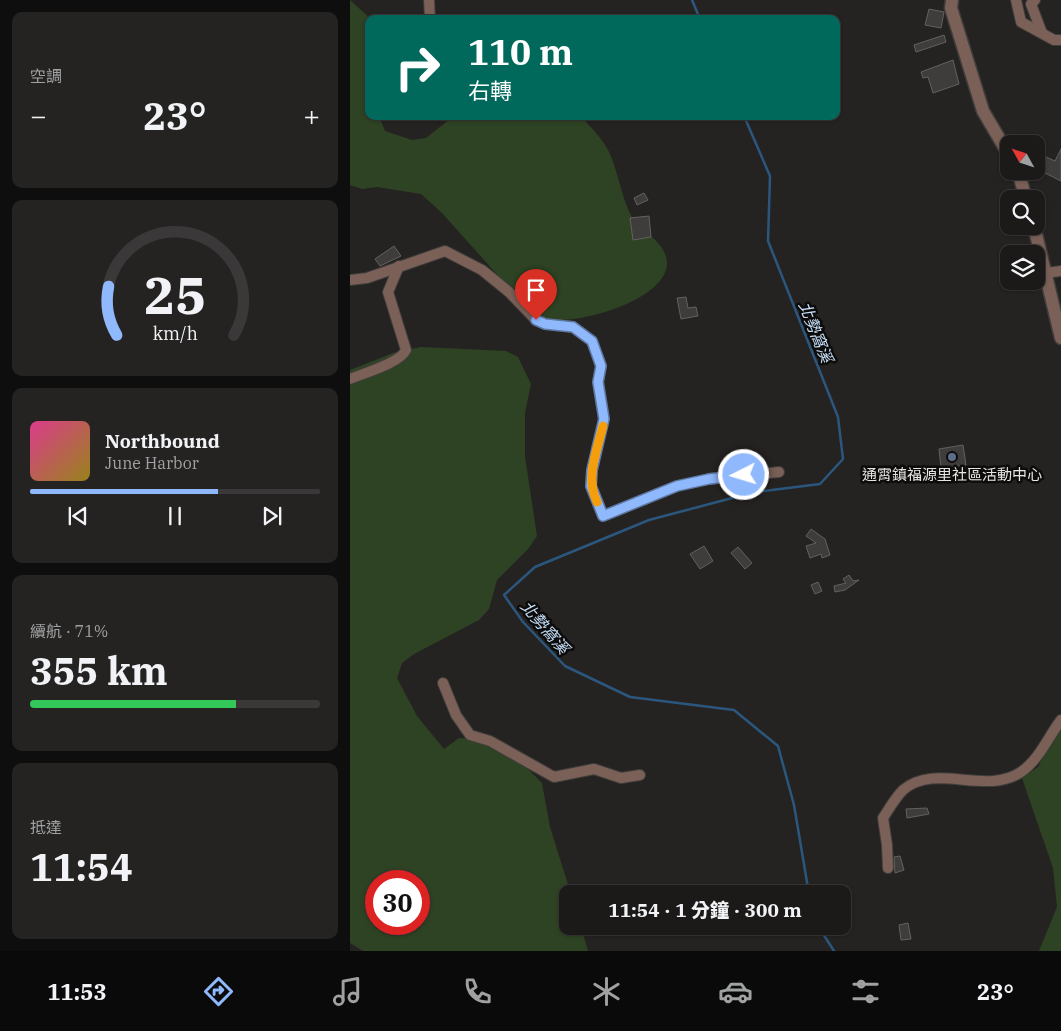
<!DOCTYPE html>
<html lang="zh-TW">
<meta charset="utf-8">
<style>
:root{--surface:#1c1a19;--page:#252322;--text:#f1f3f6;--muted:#a0a1a2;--line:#3a3838;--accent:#8fb8fd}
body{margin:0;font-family:"IBM Plex Serif","Noto Sans TC",serif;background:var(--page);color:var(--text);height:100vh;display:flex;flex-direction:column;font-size:19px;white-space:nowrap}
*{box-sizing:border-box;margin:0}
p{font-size:16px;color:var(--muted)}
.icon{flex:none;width:28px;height:28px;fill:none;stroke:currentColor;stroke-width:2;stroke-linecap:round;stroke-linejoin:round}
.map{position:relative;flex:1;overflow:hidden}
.drawer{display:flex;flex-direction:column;gap:12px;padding:12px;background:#0f0e0e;width:350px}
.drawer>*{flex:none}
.hud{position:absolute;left:15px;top:15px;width:475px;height:105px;border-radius:10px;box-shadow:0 1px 4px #0004,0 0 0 1px var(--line);background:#00695c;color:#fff;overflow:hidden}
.needle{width:32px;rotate:310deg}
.controls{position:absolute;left:650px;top:135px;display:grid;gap:10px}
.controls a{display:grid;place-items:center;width:45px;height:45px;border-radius:10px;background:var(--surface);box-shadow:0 1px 4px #0004,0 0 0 1px var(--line);font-size:25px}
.speed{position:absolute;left:15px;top:870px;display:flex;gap:10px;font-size:25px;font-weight:700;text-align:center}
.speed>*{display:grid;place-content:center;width:65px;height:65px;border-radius:50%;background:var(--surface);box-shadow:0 1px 4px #0004,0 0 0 1px var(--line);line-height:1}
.speed .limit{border:8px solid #d22;background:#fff;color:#111}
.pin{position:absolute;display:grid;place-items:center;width:42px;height:42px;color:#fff;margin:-51px -21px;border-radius:50% 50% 50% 0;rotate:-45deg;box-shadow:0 0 5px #0007}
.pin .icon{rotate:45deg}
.me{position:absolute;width:55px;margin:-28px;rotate:265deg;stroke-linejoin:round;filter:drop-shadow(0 0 4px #0008)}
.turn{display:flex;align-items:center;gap:18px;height:105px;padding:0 20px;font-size:22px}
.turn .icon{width:65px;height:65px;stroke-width:2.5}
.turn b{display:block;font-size:35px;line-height:42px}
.big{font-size:38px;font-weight:800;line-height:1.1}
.drawer .widget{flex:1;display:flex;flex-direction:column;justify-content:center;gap:8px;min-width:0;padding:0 18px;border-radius:10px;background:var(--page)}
.drawer .dial{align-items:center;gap:0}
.dial svg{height:130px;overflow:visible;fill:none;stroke:var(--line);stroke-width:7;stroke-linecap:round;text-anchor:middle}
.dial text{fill:var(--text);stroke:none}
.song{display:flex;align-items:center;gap:15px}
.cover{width:60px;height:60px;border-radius:8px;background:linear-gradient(135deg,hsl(330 70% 55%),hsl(50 70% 35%))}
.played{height:5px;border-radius:2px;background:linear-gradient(90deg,var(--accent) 65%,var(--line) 65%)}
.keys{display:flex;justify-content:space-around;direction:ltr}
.heat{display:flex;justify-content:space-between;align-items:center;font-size:28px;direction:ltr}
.charge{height:8px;border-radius:4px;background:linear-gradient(90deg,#34c759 71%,var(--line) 0)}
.trip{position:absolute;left:209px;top:885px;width:292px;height:50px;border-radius:10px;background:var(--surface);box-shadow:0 1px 4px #0004,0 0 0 1px var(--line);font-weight:800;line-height:50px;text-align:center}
.menu{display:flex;height:80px;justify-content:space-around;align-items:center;background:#0b0a0a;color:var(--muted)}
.menu .icon{width:35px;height:35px}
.menu .selected{color:var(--accent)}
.menu b{font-size:22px;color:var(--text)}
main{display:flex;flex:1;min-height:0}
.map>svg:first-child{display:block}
.green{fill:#2e4323;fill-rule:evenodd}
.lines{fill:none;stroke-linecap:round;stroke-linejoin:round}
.stream{stroke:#2b577e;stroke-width:2.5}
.building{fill:#3f3d3b;stroke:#63615f}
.minor-casing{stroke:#403e3c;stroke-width:12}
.tertiary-casing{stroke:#403e3c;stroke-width:15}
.minor{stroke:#7a6057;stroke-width:10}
.tertiary{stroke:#7a6057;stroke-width:12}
.route-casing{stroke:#5d78a4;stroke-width:12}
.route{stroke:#8fb8fd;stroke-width:9}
.slow{stroke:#f59e0b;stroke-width:9}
.service-dot{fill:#5c6f8a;stroke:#0d0c0b;stroke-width:2}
.labels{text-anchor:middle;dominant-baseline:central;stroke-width:5;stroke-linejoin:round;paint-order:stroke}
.poi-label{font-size:15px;fill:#e6e5e3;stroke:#0d0c0b}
.water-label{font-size:16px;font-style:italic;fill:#c7e1fb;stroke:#0d0c0b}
</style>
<main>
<section class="drawer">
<div class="widget"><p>空調</p>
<div class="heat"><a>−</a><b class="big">23°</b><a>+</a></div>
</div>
<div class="widget dial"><svg viewBox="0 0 100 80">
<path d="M14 69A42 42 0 1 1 86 69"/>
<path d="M14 69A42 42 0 0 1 9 39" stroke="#8fb8fd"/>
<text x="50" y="56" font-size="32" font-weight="700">25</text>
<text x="50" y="72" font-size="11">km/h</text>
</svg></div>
<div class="widget">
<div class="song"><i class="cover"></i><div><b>Northbound</b><p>June Harbor</p></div></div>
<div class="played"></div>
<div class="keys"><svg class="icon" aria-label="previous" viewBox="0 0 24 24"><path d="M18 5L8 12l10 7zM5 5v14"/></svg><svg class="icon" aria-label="pause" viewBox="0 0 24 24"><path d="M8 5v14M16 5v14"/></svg><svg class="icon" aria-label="next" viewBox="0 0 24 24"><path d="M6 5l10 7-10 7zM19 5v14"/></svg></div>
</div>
<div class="widget"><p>續航 · 71%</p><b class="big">355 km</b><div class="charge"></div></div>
<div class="widget"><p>抵達</p><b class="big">11:54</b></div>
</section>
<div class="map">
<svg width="711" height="951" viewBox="0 0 711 951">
<rect width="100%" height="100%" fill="#252321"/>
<g class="green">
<path d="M0,0L21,19H19V116H29L35,131L62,140L76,138L104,116H231C240,127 253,139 259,152C268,170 273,205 284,220C295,234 317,243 317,264C316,301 221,328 191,318C187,316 182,312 178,309L92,213L71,194L27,187L12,189L0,185Z"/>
<path d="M71,347L156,351L168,357L181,384L175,413V457L187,536L178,549L147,580L139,609L129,620L64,654L52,663L47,678L67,716L94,749L109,738L137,740L173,764L192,783L200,827L221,894H218V926H231L238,951H13L0,943V370L43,353ZM26,881H69V924H26Z"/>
<path d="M711,730V951H689L707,907L703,868L672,778L688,767L702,741Z"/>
</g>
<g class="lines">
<g class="stream">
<path d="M342,0L350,19"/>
<path d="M394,116L420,176L418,241L488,417L493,459L470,484L405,492L299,520L185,567L154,595L173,622L215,666L280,697L384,710L428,746L444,805L459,894"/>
<path d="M468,926L484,951"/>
</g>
</g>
<g class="building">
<path d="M579,9L594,12L591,28L575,25Z"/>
<path d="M594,35L596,42L566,52L564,45Z"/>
<path d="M603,60L609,84L583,93L578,77L573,78L571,72Z"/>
<path d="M711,149V181L689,170L696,157L705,161Z"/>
<path d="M294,193L298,200L287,205L284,198Z"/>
<path d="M299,216L301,237L283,240L280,218Z"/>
<path d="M44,246L51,256L30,266L25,259Z"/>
<path d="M336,297L338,308L346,307L348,316L331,319L327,298Z"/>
<path d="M613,445L616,465L591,468L589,449Z"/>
<path d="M461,529L475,539L480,555L472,558L471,554L460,558L456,546L466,543L456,536Z"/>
<path d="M354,546L363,561L350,569L340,554Z"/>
<path d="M388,547L402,563L395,569L381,553Z"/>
<path d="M499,575L503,581L509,580L495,590L485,592L484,586L496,583L493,579Z"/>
<path d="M468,582L472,591L465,594L461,585Z"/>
<path d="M577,808L579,814L557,818L556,809Z"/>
<path d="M550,856L554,870L545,873L544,857Z"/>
<path d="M558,923L561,939L551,940L549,925Z"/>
</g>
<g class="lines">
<defs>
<g id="minor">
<path d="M79,0L80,19"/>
<path d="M666,0L671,22L704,40H711"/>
<path d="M685,0L681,4L692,33"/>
<path d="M696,273L711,271"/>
<path d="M0,280L17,278L95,251L132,270L159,292L186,320L195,324L223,327L242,341L251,366L248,382L254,419L242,470L241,487L253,516L327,486L359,479L429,472"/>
<path d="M0,379C14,373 50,363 56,350L38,292L49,266"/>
<path d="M93,683L106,715L120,735L140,741L204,777L244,769L271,778L290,775"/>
<path d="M538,868L537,845L533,818C539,809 545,798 553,790C586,762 635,796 671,772C689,760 698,737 711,720"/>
</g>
<g id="tertiary">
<path d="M602,0L601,8L633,111L659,155"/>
<path d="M668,171L676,199"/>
<path d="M684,226L711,338"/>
</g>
</defs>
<use href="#minor" class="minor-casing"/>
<use href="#tertiary" class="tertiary-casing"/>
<use href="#minor" class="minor"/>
<use href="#tertiary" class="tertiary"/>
</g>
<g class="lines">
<defs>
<path id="route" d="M186,320L195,324L223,327L242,341L251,366L248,382L254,419L242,470L241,486L253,516L327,486L359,479L394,475"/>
</defs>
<use href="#route" class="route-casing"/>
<use href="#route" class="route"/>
<path class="slow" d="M247,502C235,478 247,450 253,426"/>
</g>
<circle class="service-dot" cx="602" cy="457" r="5"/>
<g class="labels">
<g class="poi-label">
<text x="602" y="474">通霄鎮福源里社區活動中心</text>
</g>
<g class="water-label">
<text transform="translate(466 332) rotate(68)">北勢窩溪</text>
<text transform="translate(195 627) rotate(49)">北勢窩溪</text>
</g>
</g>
</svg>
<div class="controls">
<a><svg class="needle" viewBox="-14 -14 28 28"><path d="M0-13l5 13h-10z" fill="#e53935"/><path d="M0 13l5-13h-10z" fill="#a0a1a2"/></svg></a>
<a><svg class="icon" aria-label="search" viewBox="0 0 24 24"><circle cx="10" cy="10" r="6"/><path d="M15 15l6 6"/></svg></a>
<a><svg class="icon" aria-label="layers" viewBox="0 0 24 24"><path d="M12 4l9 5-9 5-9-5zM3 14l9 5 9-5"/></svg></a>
</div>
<div class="speed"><div class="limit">30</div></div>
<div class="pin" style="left:186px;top:320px;background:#d93025"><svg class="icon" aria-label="arrive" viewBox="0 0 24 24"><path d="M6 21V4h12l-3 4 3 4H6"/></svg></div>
<svg class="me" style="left:394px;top:475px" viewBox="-20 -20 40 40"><circle r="17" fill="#8fb8fd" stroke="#fff" stroke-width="3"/><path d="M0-11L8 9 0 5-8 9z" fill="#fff"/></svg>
<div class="trip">11:54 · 1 分鐘 · 300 m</div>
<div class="hud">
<div class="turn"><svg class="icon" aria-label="right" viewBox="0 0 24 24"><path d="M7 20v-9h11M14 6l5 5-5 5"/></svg><div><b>110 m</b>右轉</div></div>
</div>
</div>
</main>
<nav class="menu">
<b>11:53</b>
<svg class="icon selected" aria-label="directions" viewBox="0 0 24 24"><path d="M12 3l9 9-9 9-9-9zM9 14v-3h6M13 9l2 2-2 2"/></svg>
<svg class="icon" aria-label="music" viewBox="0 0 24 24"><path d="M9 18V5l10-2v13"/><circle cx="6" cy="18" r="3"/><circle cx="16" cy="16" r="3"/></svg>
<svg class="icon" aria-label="phone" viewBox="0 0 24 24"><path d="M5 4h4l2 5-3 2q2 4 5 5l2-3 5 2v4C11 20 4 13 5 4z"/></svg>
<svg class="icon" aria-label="climate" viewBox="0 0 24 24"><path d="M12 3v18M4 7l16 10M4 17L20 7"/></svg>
<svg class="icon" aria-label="car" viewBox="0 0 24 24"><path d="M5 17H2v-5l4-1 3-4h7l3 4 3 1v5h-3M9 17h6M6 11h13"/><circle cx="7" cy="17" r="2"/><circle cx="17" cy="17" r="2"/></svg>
<svg class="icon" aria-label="filters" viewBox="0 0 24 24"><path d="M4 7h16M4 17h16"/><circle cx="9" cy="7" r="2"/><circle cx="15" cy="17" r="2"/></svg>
<b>23°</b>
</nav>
